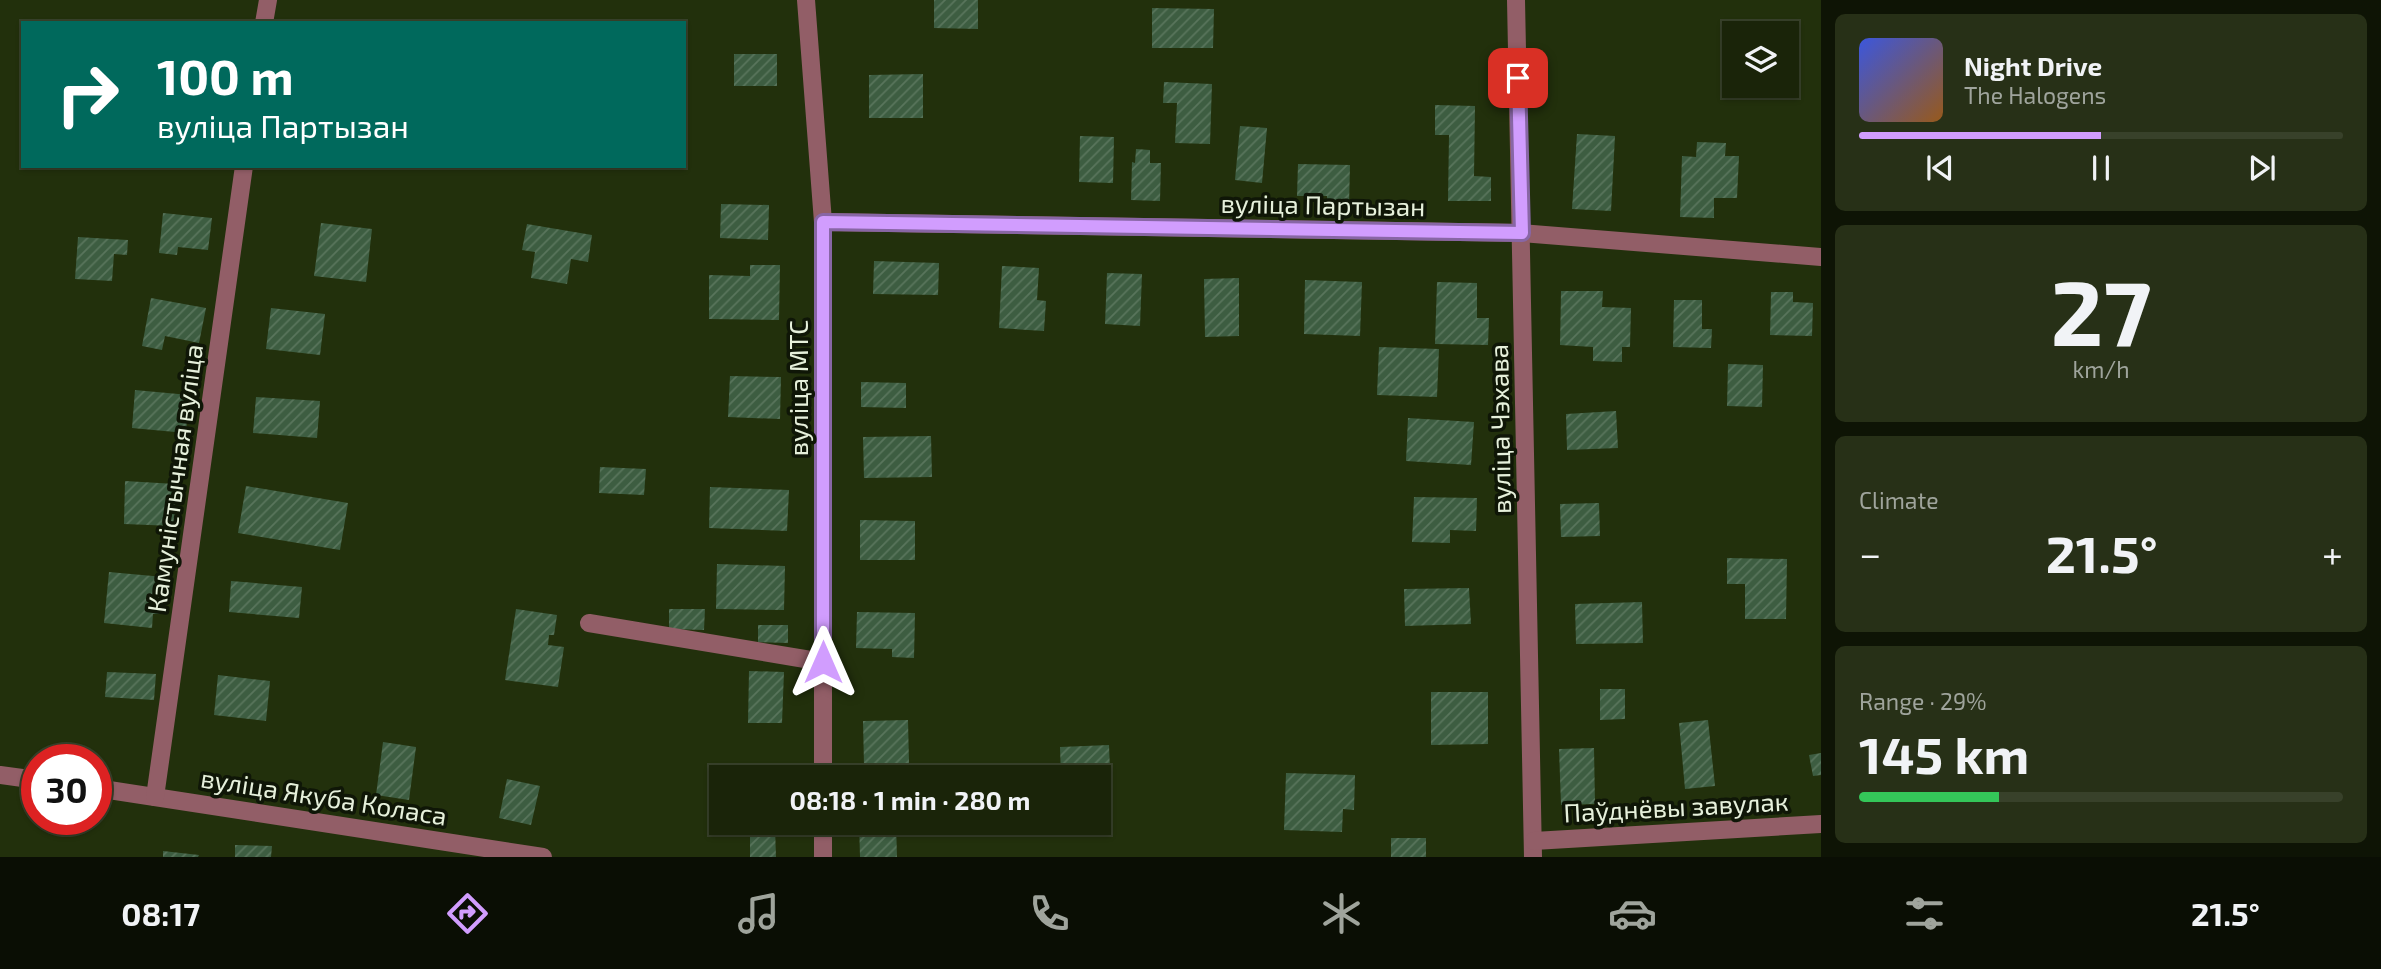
<!DOCTYPE html>
<meta charset="utf-8">
<style>
:root{--surface:#1a2409;--page:#273017;--text:#f1f3f6;--muted:#9fa49c;--line:#38412a;--accent:#d19dfe}
body{margin:0;font-family:"Exo 2",sans-serif;background:var(--page);color:var(--text);height:100vh;display:flex;flex-direction:column;font-size:26px;white-space:nowrap}
*{box-sizing:border-box;margin:0}
p{font-size:23px;color:var(--muted)}
.icon{flex:none;width:38px;height:38px;fill:none;stroke:currentColor;stroke-width:2;stroke-linecap:round;stroke-linejoin:round}
.map{position:relative;flex:1;overflow:hidden}
.panel{display:flex;flex-direction:column;gap:14px;padding:14px;background:#0e1405;width:560px}
.panel>*{flex:none}
.hud{position:absolute;left:21px;top:21px;width:665px;height:147px;border-radius:0px;box-shadow:0 2px 5px #0004,0 0 0 2px var(--line);background:#00695c;color:#fff;overflow:hidden}
.tools{position:absolute;left:1722px;top:21px;display:grid;gap:14px}
.tools a{display:grid;place-items:center;width:77px;height:77px;border-radius:0px;background:var(--surface);box-shadow:0 2px 5px #0004,0 0 0 2px var(--line);font-size:35px}
.speed{position:absolute;left:21px;top:744px;display:flex;gap:14px;font-size:35px;font-weight:700;text-align:center}
.speed>*{display:grid;place-content:center;width:91px;height:91px;border-radius:50%;background:var(--surface);box-shadow:0 2px 5px #0004,0 0 0 2px var(--line);line-height:1}
.speed .limit{border:10px solid #d22;background:#fff;color:#111}
.pin{position:absolute;display:grid;place-items:center;width:60px;height:60px;color:#fff;margin:-30px;border-radius:14px;box-shadow:0 4px 10px #0006}
.me{position:absolute;width:77px;margin:-38px;rotate:0deg;stroke-linejoin:round;filter:drop-shadow(0 0 5px #0008)}
.turn{display:flex;align-items:center;gap:24px;height:147px;padding:0 21px;font-size:32px}
.turn .icon{width:91px;height:91px;stroke-width:2.5}
.turn b{display:block;font-size:49px;line-height:60px}
.big{font-size:52px;font-weight:700;line-height:1.1}
.panel .card{flex:1;display:flex;flex-direction:column;justify-content:center;gap:10px;min-width:0;padding:0 24px;border-radius:10px;background:var(--page)}
.panel .dial{align-items:center;gap:0}
.dial b{font-size:91px;line-height:1}
.song{display:flex;align-items:center;gap:21px}
.cover{width:84px;height:84px;border-radius:10px;background:linear-gradient(135deg,hsl(230 70% 55%),hsl(30 70% 35%))}
.played{height:7px;border-radius:4px;background:linear-gradient(90deg,var(--accent) 50%,var(--line) 50%)}
.keys{display:flex;justify-content:space-around;direction:ltr}
.heat{display:flex;justify-content:space-between;align-items:center;font-size:38px;direction:ltr}
.charge{height:10px;border-radius:5px;background:linear-gradient(90deg,#34c759 29%,var(--line) 0)}
.trip{position:absolute;left:709px;top:765px;width:402px;height:70px;border-radius:0px;background:var(--surface);box-shadow:0 2px 5px #0004,0 0 0 2px var(--line);font-weight:700;line-height:70px;text-align:center}
.tab-bar{display:flex;height:112px;justify-content:space-around;align-items:center;background:#0a0e04;color:var(--muted)}
.tab-bar .icon{width:49px;height:49px}
.tab-bar .selected{color:var(--accent)}
.tab-bar b{font-size:32px;color:var(--text)}
main{display:flex;flex:1;min-height:0}
.map>svg:first-child{display:block}
.building{fill:url(#building-hatch)}
.lines{fill:none;stroke-linecap:round;stroke-linejoin:round}
.minor{stroke:#925e67;stroke-width:18}
.route-casing{stroke:#8866a5;stroke-width:18}
.route{stroke:#d19dfe;stroke-width:12}
.labels{text-anchor:middle;dominant-baseline:central;stroke-width:7;stroke-linejoin:round;paint-order:stroke}
.street-label{font-size:26px;fill:#e6f0db;stroke:#0f1607}
</style>
<main>
<div class="map">
<svg width="1821" height="857" viewBox="0 0 1821 857">
<defs>
<pattern id="building-hatch" width="6" height="6" patternUnits="userSpaceOnUse" patternTransform="scale(1.75)"><rect width="6" height="6" fill="#3d5d41"/><path d="M-1 1l2-2M0 6l6-6M5 7l2-2" fill="none" stroke="#59755c"/></pattern>
</defs>
<rect width="100%" height="100%" fill="#22300c"/>
<g class="building">
<path d="M934,0H978V29L934,28Z"/>
<path d="M1152,8L1214,9L1213,48H1152Z"/>
<rect x="734" y="54" width="43" height="32"/>
<path d="M923,74V118H869V75Z"/>
<path d="M1164,82L1212,84L1210,144L1175,143L1177,103H1163Z"/>
<path d="M1435,105L1475,106L1474,176L1491,177V201H1448L1449,135H1435Z"/>
<path d="M1240,126L1267,128L1262,183L1235,180Z"/>
<path d="M1577,134L1615,136L1611,211L1572,209Z"/>
<path d="M1080,136L1114,137L1113,183L1079,182Z"/>
<path d="M1697,142L1726,143L1725,156H1739L1737,198H1714V218L1680,217L1682,156L1696,157Z"/>
<path d="M1136,149L1150,150V163H1161L1160,201L1131,200L1132,162L1135,163Z"/>
<path d="M1298,164L1350,165L1349,207L1327,206V196H1297Z"/>
<path d="M721,204L769,205L768,240L720,238Z"/>
<path d="M163,213L212,218L208,250L178,247L177,255L159,253Z"/>
<path d="M321,223L372,229L366,282L314,276Z"/>
<path d="M527,224L592,235L588,262L571,259L567,284L531,278L535,252L522,250Z"/>
<path d="M78,237L128,240L127,255L114,254L112,281L75,279Z"/>
<path d="M874,261L939,263L938,295L873,294Z"/>
<path d="M750,265H780L779,320L709,319V275L750,276Z"/>
<path d="M1002,266L1039,268L1037,300L1046,301L1044,331L999,328Z"/>
<path d="M1107,273L1142,274L1140,326L1105,324Z"/>
<path d="M1239,278V336L1205,337L1204,279Z"/>
<path d="M1305,280L1362,282L1360,336L1304,334Z"/>
<path d="M1437,282L1477,283V318H1489L1488,345L1435,344Z"/>
<path d="M1561,291H1603L1602,307L1631,308L1630,347H1622V362L1593,361V347L1560,345Z"/>
<path d="M1771,292H1793V302L1813,303L1812,336L1770,335Z"/>
<path d="M151,298L206,308L199,343L165,336L162,350L142,346Z"/>
<path d="M1674,300H1702V329H1712L1711,348L1673,347Z"/>
<path d="M271,308L325,314L320,355L266,349Z"/>
<path d="M1379,347L1439,349L1437,397L1377,395Z"/>
<path d="M1728,364L1763,365L1762,407L1727,406Z"/>
<path d="M730,376L781,377L780,419L728,417Z"/>
<path d="M861,382L906,383V408L861,407Z"/>
<path d="M135,390L189,395L186,433L132,428Z"/>
<path d="M256,397L320,401L317,438L253,433Z"/>
<path d="M1616,411L1618,448L1567,450L1566,414Z"/>
<path d="M1408,418L1474,422L1471,465L1406,461Z"/>
<path d="M931,436L932,477L864,478L863,437Z"/>
<path d="M600,467L646,469L644,495L599,493Z"/>
<path d="M125,481L176,484L174,526L124,524Z"/>
<path d="M246,486L348,503L340,550L238,533Z"/>
<path d="M710,487L789,490L787,531L709,528Z"/>
<path d="M1414,497L1477,498L1476,531L1450,530V543L1412,542Z"/>
<path d="M1599,503L1600,536L1561,537L1560,504Z"/>
<path d="M860,520L915,521V560H860Z"/>
<path d="M1727,558L1787,559L1786,619H1745V584H1727Z"/>
<path d="M717,564L785,566L784,610L716,609Z"/>
<path d="M109,572L164,577L161,614H153L152,628L104,623Z"/>
<path d="M231,581L302,587L299,618L229,612Z"/>
<path d="M1469,588L1471,624L1405,626L1404,589Z"/>
<path d="M1642,602L1643,643L1576,644L1575,604Z"/>
<path d="M516,609L557,615L554,635H549L548,645L564,647L558,687L505,680Z"/>
<path d="M669,609H705L704,630L669,629Z"/>
<path d="M857,612L915,613L914,658L892,657V649L856,648Z"/>
<path d="M758,625H788V643L758,642Z"/>
<path d="M749,671L784,672L782,723H748Z"/>
<path d="M107,672L156,674L154,700L105,697Z"/>
<path d="M218,675L270,681L266,721L214,715Z"/>
<path d="M1600,689H1625V719L1600,720Z"/>
<path d="M1431,692H1488V744L1431,745Z"/>
<path d="M908,720L909,763L864,765L863,721Z"/>
<path d="M1708,720L1715,786L1685,789L1679,723Z"/>
<path d="M383,742L416,747L409,800L376,795Z"/>
<path d="M1109,745L1111,794H1099V777H1061L1060,747Z"/>
<path d="M1594,748L1595,804L1561,805L1559,749Z"/>
<path d="M1821,753V775L1813,776L1809,755Z"/>
<path d="M1286,773L1355,775L1354,810L1343,809L1342,832L1284,830Z"/>
<path d="M507,779L540,786L531,825L499,818Z"/>
<path d="M859,822H896L897,857H860Z"/>
<path d="M750,828H775L776,857H750Z"/>
<rect x="1391" y="838" width="35" height="19"/>
<path d="M235,845L272,846L271,857H235Z"/>
<path d="M163,851L199,855L198,857H163Z"/>
</g>
<g class="lines">
<g class="minor">
<path d="M806,0L823,222V777"/>
<path d="M1516,0L1533,857"/>
<path d="M264,23L268,0"/>
<path d="M823,222L1522,233L1821,257"/>
<path d="M589,623L823,662"/>
<path d="M0,775L37,780"/>
<path d="M96,788L543,857"/>
<path d="M155,797L244,166"/>
<path d="M823,822V857"/>
<path d="M1534,841L1821,824"/>
</g>
</g>
<g class="lines">
<defs>
<path id="route" d="M823,662V222L1522,233L1518,78"/>
</defs>
<use href="#route" class="route-casing"/>
<use href="#route" class="route"/>
</g>
<g class="labels">
<g class="street-label">
<text transform="translate(1323 204) rotate(1)">вуліца Партызан</text>
<text transform="translate(797 388) rotate(-90)">вуліца МТС</text>
<text transform="translate(1499 429) rotate(-91)">вуліца Чэхава</text>
<text transform="translate(174 478) rotate(-82)">Камуністычная вуліца</text>
<text transform="translate(324 796) rotate(9)">вуліца Якуба Коласа</text>
<text transform="translate(1676 806) rotate(-3)">Паўднёвы завулак</text>
</g>
</g>
</svg>
<div class="tools">
<a><svg class="icon" aria-label="layers" viewBox="0 0 24 24"><path d="M12 4l9 5-9 5-9-5zM3 14l9 5 9-5"/></svg></a>
</div>
<div class="speed"><div class="limit">30</div></div>
<div class="pin" style="left:1518px;top:78px;background:#d93025"><svg class="icon" aria-label="arrive" viewBox="0 0 24 24"><path d="M6 21V4h12l-3 4 3 4H6"/></svg></div>
<svg class="me" style="left:823px;top:662px" viewBox="-20 -20 40 40"><path d="M0-17L14 15 0 8-14 15z" fill="#d19dfe" stroke="#fff" stroke-width="4"/></svg>
<div class="trip">08:18 · 1 min · 280 m</div>
<div class="hud">
<div class="turn"><svg class="icon" aria-label="right" viewBox="0 0 24 24"><path d="M7 20v-9h11M14 6l5 5-5 5"/></svg><div><b>100 m</b>вуліца Партызан</div></div>
</div>
</div>
<section class="panel">
<div class="card">
<div class="song"><i class="cover"></i><div><b>Night Drive</b><p>The Halogens</p></div></div>
<div class="played"></div>
<div class="keys"><svg class="icon" aria-label="previous" viewBox="0 0 24 24"><path d="M18 5L8 12l10 7zM5 5v14"/></svg><svg class="icon" aria-label="pause" viewBox="0 0 24 24"><path d="M8 5v14M16 5v14"/></svg><svg class="icon" aria-label="next" viewBox="0 0 24 24"><path d="M6 5l10 7-10 7zM19 5v14"/></svg></div>
</div>
<div class="card dial"><b>27</b><p>km/h</p></div>
<div class="card"><p>Climate</p>
<div class="heat"><a>−</a><b class="big">21.5°</b><a>+</a></div>
</div>
<div class="card"><p>Range · 29%</p><b class="big">145 km</b><div class="charge"></div></div>
</section>
</main>
<nav class="tab-bar">
<b>08:17</b>
<svg class="icon selected" aria-label="directions" viewBox="0 0 24 24"><path d="M12 3l9 9-9 9-9-9zM9 14v-3h6M13 9l2 2-2 2"/></svg>
<svg class="icon" aria-label="music" viewBox="0 0 24 24"><path d="M9 18V5l10-2v13"/><circle cx="6" cy="18" r="3"/><circle cx="16" cy="16" r="3"/></svg>
<svg class="icon" aria-label="phone" viewBox="0 0 24 24"><path d="M5 4h4l2 5-3 2q2 4 5 5l2-3 5 2v4C11 20 4 13 5 4z"/></svg>
<svg class="icon" aria-label="climate" viewBox="0 0 24 24"><path d="M12 3v18M4 7l16 10M4 17L20 7"/></svg>
<svg class="icon" aria-label="car" viewBox="0 0 24 24"><path d="M5 17H2v-5l4-1 3-4h7l3 4 3 1v5h-3M9 17h6M6 11h13"/><circle cx="7" cy="17" r="2"/><circle cx="17" cy="17" r="2"/></svg>
<svg class="icon" aria-label="filters" viewBox="0 0 24 24"><path d="M4 7h16M4 17h16"/><circle cx="9" cy="7" r="2"/><circle cx="15" cy="17" r="2"/></svg>
<b>21.5°</b>
</nav>
